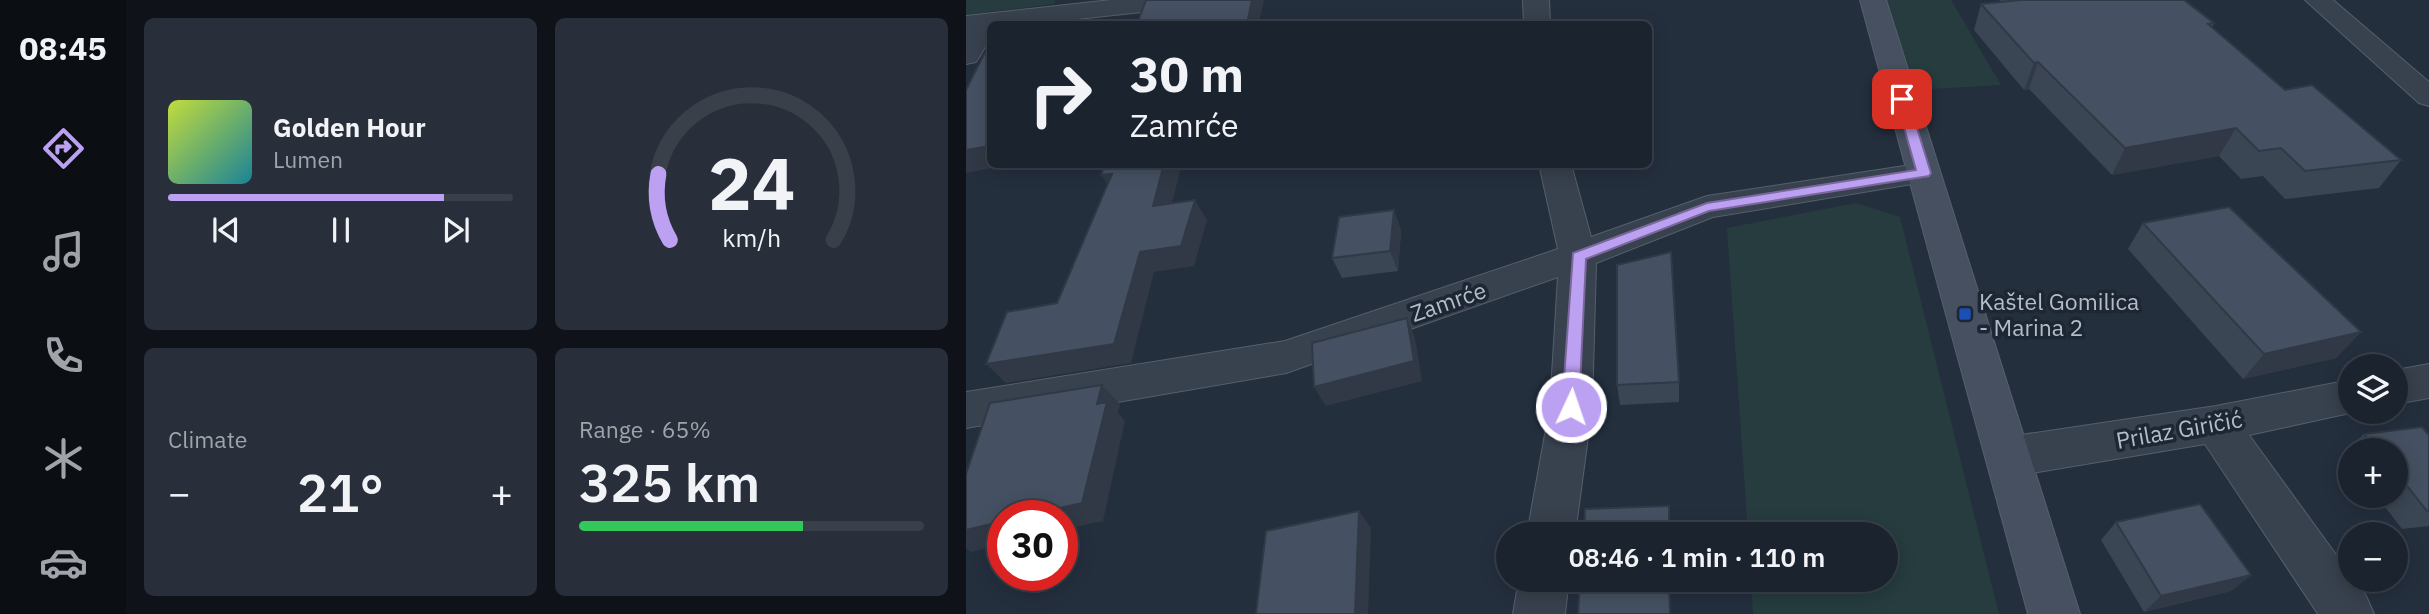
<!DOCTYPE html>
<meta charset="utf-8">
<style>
:root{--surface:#1b232e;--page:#282f3a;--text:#f1f3f6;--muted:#a0a4aa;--line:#39404a;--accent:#bca0f2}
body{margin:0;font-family:"IBM Plex Sans",sans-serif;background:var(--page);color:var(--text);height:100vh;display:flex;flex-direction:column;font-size:26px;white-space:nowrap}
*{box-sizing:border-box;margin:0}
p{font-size:23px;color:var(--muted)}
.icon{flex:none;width:38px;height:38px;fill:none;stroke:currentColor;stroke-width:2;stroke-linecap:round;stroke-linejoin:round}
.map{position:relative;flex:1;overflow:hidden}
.sheet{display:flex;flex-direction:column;gap:18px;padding:18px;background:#0f1319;width:840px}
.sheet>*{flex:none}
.guide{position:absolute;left:21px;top:21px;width:665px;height:147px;border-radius:10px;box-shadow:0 4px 18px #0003,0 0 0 2px var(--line);background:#1b232e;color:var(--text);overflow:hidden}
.buttons{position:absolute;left:1372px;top:354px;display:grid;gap:14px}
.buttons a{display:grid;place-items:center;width:70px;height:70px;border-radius:50%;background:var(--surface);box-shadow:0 4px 18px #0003,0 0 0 2px var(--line);font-size:35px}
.speed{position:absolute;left:21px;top:500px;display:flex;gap:14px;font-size:35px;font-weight:700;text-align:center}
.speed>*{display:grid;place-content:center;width:91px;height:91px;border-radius:50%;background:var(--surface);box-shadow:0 4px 18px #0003,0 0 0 2px var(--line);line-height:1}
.speed .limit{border:10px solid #d22;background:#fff;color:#111}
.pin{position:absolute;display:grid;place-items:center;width:60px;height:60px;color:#fff;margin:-30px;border-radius:14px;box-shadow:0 4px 10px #0006}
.me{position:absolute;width:77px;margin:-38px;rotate:3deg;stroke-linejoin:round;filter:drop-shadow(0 0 5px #0008)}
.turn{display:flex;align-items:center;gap:24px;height:147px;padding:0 28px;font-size:32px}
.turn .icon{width:91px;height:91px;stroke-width:2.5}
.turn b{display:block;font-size:49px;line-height:60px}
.big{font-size:52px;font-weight:600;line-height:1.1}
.sheet .widget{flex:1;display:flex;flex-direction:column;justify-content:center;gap:10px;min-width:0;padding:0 24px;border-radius:10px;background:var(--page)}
.sheet .dial{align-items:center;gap:0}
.dial svg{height:182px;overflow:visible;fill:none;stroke:var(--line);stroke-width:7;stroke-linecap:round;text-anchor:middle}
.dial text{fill:var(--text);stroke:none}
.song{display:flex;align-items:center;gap:21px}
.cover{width:84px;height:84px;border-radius:10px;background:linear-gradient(135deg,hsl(70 70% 55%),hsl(190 70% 35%))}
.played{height:7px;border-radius:4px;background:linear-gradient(90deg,var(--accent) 80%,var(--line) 80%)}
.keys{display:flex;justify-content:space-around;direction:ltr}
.heat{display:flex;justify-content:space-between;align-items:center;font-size:38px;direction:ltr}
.charge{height:10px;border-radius:5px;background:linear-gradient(90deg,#34c759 65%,var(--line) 0)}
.sheet .tiles{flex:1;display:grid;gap:18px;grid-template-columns:repeat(2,1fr)}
.trip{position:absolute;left:530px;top:522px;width:402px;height:70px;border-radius:35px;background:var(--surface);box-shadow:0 4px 18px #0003,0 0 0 2px var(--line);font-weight:600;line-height:70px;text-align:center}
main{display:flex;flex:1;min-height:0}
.dock{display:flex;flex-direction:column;width:126px;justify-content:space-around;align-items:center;background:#0b0e12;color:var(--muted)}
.dock .icon{width:49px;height:49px}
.dock .active{color:var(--accent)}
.dock b{font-size:32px;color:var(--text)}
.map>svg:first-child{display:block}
.green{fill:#263c3f}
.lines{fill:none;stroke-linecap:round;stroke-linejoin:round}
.minor-casing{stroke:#565f6c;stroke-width:2}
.secondary-casing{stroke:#565f6c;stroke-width:2}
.minor{fill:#38414e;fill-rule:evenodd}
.secondary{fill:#465061;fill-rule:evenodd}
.wall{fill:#3b4654}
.shaded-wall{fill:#303945}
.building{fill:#455162;stroke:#303945;stroke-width:2}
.route{fill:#bca0f2;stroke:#7a689d;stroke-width:2}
.transit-dot{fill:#1a4fb4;stroke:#1d2633;stroke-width:2.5}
.labels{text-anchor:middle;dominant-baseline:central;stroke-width:7;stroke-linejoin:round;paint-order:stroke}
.street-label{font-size:23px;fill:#b4bcc9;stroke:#1d2633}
.poi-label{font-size:23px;fill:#b4bcc9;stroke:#1d2633;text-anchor:start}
</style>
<main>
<nav class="dock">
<b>08:45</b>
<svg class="icon active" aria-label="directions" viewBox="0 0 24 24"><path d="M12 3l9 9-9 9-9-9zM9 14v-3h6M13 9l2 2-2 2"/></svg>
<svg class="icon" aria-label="music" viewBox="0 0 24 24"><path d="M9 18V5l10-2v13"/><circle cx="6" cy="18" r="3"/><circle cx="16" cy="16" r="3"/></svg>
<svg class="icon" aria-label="phone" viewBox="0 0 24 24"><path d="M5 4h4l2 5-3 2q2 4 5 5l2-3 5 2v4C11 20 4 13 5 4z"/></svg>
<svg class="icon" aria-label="climate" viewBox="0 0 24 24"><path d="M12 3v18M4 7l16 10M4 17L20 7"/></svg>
<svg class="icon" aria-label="car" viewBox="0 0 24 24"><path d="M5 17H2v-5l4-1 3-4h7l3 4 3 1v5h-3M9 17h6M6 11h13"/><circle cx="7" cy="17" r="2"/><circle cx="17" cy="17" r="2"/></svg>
</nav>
<section class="sheet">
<div class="tiles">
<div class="widget">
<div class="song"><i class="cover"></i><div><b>Golden Hour</b><p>Lumen</p></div></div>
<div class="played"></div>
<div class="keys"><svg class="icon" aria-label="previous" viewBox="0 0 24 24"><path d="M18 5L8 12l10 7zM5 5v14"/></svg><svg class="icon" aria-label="pause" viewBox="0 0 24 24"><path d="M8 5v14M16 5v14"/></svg><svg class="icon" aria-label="next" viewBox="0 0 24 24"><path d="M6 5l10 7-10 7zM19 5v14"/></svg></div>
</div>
<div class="widget dial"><svg viewBox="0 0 100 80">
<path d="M14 69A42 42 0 1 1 86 69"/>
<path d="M14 69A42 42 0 0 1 9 40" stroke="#bca0f2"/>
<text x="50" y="56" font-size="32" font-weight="700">24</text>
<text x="50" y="72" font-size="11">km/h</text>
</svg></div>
<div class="widget"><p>Climate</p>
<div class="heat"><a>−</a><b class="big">21°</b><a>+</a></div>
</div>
<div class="widget"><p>Range · 65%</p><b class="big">325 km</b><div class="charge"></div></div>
</div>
</section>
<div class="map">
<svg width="1463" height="614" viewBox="0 0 1463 614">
<rect width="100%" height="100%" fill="#242f3e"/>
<g class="green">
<path d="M0,0H89L88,4L0,15Z"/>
<path d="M912,0H985L1035,85L946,90Z"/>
<path d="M890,203L934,217L1033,614H787L785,579H920V534H782L761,228Z"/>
</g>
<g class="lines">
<defs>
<g id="minor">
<path d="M145,0H226L222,5L213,8L65,24H24C24,39 18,50 10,62L0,64V16Z"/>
<path d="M557,0H583L584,24H558Z"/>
<path d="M1339,0H1367L1463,82V106L1453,103Z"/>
<path d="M958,163L970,166L974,173L970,180L747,217L630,263L626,407L609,534H561L584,407L592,277L320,373L0,428V392L319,341L592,249L573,164H605L625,237L741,196Z"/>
<path d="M1463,364V398L1430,404V370Z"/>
<path d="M1384,380V411H1393L1283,435L1384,574V579H1388L1400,596L1408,614H1352L1239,444L1042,477L1026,471L1020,457L1026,443L1042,437L1250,406Z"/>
<path d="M553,579H603L599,614H547Z"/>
</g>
<path id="secondary" d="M894,0H920L1114,614H1062Z"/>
</defs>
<use href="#minor" class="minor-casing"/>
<use href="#secondary" class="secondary-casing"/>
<use href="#minor" class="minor"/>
<use href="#secondary" class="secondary"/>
</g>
<g class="wall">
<path d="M1033,0H1218L1248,23L1246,27L1319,90L1435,160L1413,188L1319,199L1297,176L1275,179L1253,156L1146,175L1063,89L1058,90L1008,30L1015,4L1035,2Z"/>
<path d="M428,210L435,231L432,271L376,278L366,258Z"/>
<path d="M1177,223L1395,332L1370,358L1277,379L1162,249Z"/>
<path d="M713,382V402L654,405L651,385Z"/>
<path d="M1398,434L1463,435V526L1436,529L1410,495H1430V450H1384V462L1377,453Z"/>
<path d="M1150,522L1285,575L1265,591L1178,612L1135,540Z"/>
</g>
<g class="shaded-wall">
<path d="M286,0H298L293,24H281Z"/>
<path d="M1072,62L1063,89L1058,90L1068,63Z"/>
<path d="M683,71L684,91H682V71Z"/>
<path d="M1270,128L1253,156L1146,175L1159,148Z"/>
<path d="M24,146V164H46L0,173V150Z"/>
<path d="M198,164H216L200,226L187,206Z"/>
<path d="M146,174L149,195L135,175Z"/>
<path d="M229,200L241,220L228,266L188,272L165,363L40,383L20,364Z"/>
<path d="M428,210L435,231L432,271L424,251Z"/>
<path d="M441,318L449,338L456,381L360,406L348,387Z"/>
<path d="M1395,332L1370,358L1277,379L1298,354Z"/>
<path d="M136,385L154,404L152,413L159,421L137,521L96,530V516H58L131,404Z"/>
<path d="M393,511L405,528L402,614H389Z"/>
<path d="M37,521V544L5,552L0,548V530Z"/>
<path d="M1285,575L1265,591L1178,612L1195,596Z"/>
</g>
<g class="building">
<path d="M180,0H286L281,24H171Z"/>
<path d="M1054,0H1218L1248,23L1242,24L1319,90L1346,85L1435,160L1339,171L1315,148L1293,151L1270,128L1159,148L1072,62L1068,63L1015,4Z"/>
<path d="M24,53V146L0,150V90L18,54Z"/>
<path d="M139,164H198L187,206L229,200L215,246L174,252L148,344L20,364L41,312L91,303L146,174L135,175Z"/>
<path d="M1263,207L1395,332L1298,354L1177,223Z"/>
<path d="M428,210L424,251L366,258L373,217Z"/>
<path d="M705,252L713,382L651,385V265Z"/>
<path d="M441,318L448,361L348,387L346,343Z"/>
<path d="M136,385L131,404L141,402L116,503L58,516H37V521L0,530V474L24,403Z"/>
<path d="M1456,427L1463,435V511H1461L1430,472V450H1411L1398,434Z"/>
<path d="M1234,504L1285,575L1195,596L1150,522Z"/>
<path d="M703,506V534H618L619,509Z"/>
<path d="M393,511L389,614H290L300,531Z"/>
<path d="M614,579H703L704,614H612Z"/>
</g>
<path class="route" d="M936,95L942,99L965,173L963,176L743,211L620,259L613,407L611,412L605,415L598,412L596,407L607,253L741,203L950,170L930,99Z"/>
<rect class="transit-dot" x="992" y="307" width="14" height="14" rx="3.5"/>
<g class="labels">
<g class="street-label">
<text transform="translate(482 301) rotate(-19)">Zamrće</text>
<text transform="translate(1213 429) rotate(-10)">Prilaz Giričić</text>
</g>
<g class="poi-label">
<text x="1013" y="301">Kaštel Gomilica<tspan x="1013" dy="26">- Marina 2</tspan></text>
</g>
</g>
</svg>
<div class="buttons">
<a><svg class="icon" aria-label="layers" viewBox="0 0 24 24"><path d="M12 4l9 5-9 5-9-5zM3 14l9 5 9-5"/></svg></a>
<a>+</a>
<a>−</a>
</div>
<div class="speed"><div class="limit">30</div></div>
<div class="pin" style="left:936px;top:99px;background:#d93025"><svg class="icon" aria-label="arrive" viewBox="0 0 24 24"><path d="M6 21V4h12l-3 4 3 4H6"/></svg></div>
<svg class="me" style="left:605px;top:407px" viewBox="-20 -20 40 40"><circle r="17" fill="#bca0f2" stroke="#fff" stroke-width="3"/><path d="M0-11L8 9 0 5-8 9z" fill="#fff"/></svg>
<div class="trip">08:46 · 1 min · 110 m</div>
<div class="guide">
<div class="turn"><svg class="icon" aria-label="right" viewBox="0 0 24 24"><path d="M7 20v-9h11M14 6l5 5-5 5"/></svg><div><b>30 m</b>Zamrće</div></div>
</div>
</div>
</main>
